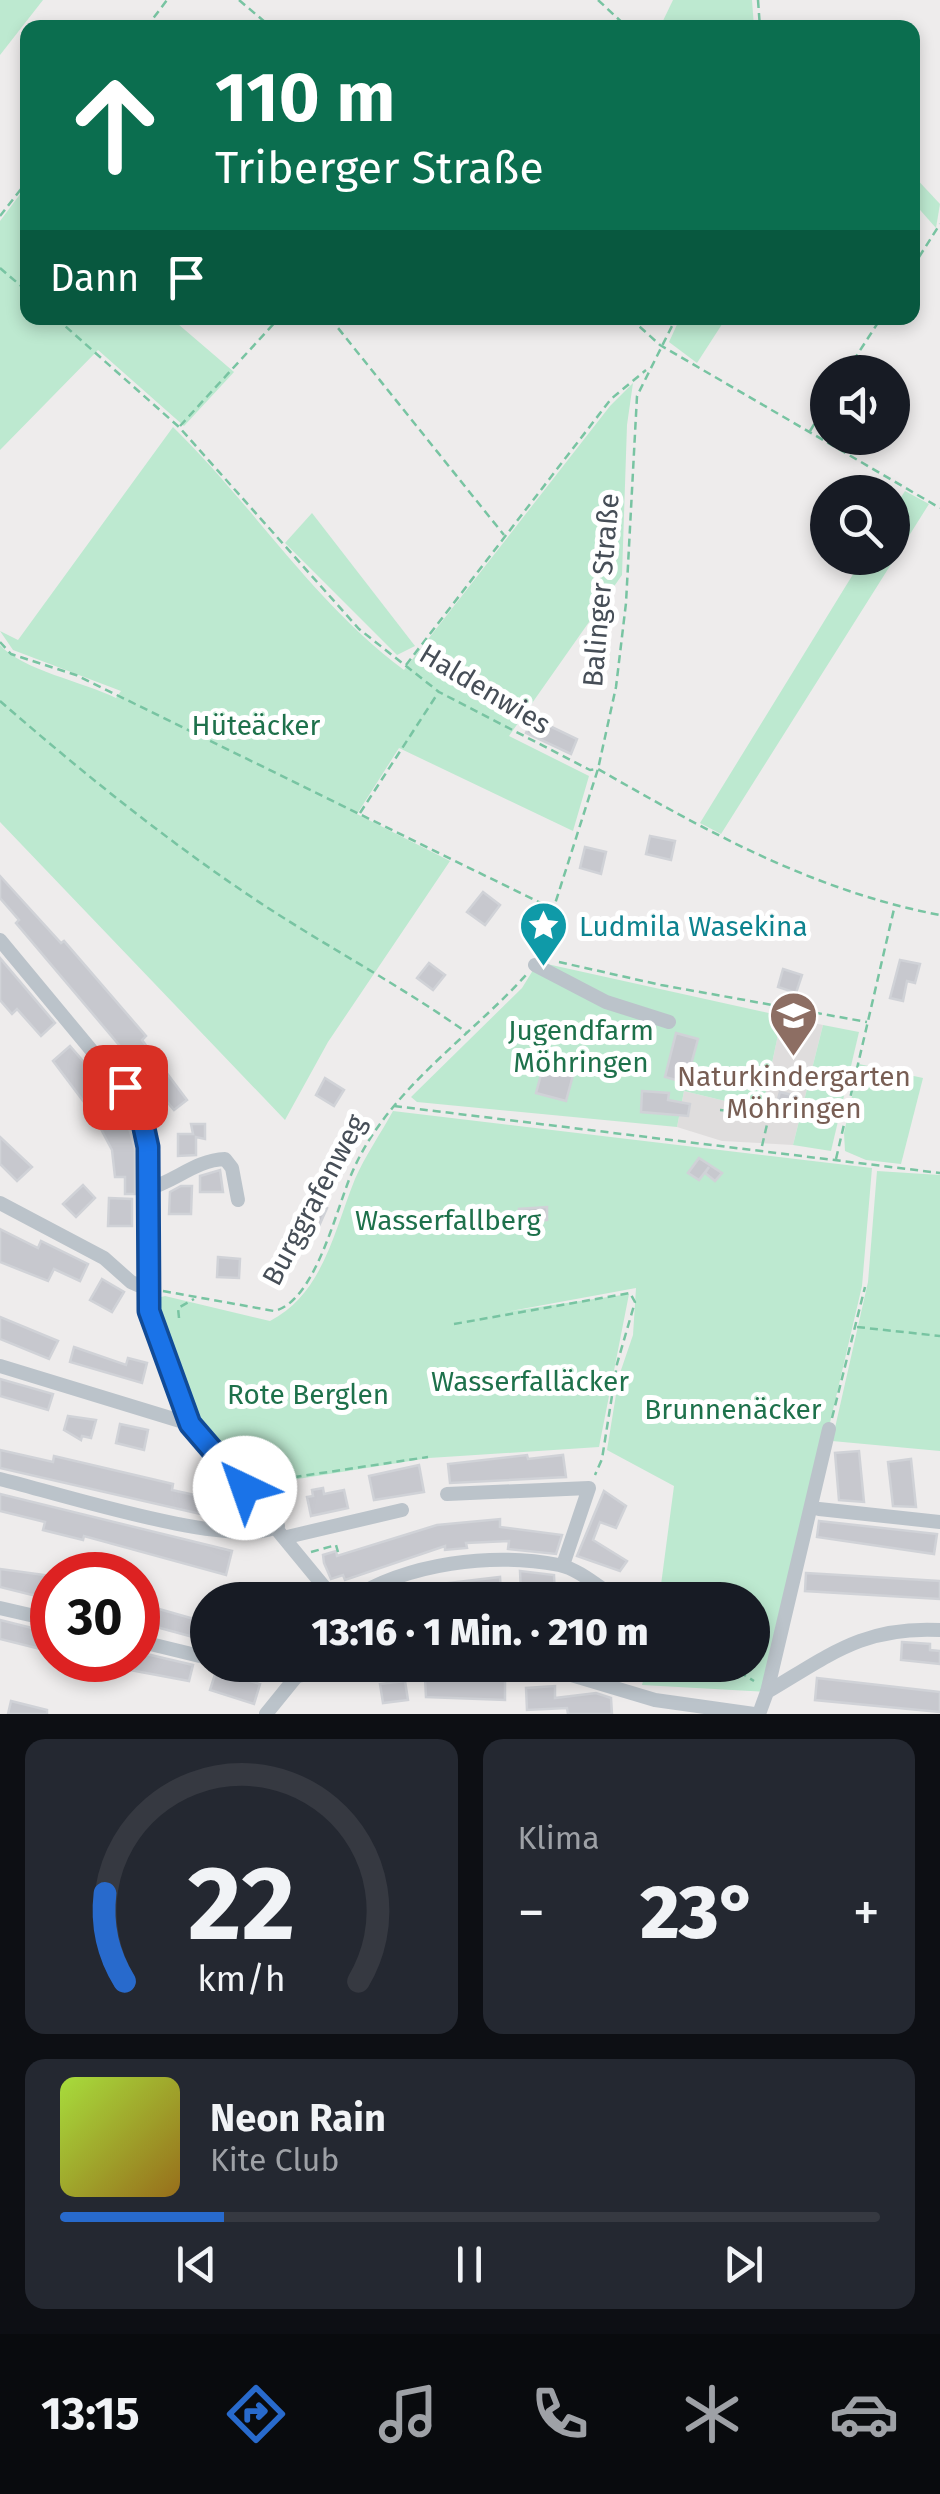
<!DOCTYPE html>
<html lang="de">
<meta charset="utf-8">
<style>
:root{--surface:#171b24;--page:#242831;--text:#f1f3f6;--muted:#9ea1a6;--line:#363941;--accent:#286acc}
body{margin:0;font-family:"Fira Sans",sans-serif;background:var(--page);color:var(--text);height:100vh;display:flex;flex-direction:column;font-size:38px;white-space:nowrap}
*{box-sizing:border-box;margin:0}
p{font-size:32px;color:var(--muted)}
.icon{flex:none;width:55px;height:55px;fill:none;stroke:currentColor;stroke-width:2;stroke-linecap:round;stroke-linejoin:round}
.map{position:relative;height:1714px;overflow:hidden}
.side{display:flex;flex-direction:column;gap:25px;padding:25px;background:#0d0f14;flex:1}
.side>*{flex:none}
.top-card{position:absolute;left:20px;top:20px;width:900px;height:305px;border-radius:20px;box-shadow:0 5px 15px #0003;background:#0b6e4f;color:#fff;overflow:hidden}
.buttons{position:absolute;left:810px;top:355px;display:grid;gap:20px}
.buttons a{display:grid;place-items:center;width:100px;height:100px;border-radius:50%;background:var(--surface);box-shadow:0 5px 15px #0003;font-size:50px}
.speed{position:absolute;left:30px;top:1552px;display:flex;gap:20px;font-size:50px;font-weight:700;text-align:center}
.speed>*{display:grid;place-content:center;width:130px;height:130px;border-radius:50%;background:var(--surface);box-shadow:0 5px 15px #0003;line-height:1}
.speed .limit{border:15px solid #d22;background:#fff;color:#111}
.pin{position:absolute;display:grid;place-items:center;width:85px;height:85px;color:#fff;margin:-42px;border-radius:20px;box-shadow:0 5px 15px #0006}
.me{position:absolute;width:110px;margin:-55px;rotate:318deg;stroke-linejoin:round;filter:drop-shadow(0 0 8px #0008)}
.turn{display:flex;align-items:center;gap:35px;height:210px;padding:0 30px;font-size:45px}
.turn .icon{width:130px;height:130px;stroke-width:2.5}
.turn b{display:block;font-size:70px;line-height:85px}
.then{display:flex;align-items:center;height:95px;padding:0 30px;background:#0003;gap:20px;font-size:38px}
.big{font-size:75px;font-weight:800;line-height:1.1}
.side .card{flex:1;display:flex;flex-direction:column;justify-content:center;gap:15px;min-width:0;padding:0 35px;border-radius:20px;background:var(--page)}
.side .dial{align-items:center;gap:0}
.dial svg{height:260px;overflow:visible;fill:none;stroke:var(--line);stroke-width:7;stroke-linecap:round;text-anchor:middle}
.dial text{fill:var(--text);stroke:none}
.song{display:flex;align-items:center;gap:30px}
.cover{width:120px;height:120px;border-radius:15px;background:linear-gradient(135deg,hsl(80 70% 55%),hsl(40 70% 35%))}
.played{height:10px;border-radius:5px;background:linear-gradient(90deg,var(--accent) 20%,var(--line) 20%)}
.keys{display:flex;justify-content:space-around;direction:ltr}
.heat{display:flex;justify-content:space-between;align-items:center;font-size:55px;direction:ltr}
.side .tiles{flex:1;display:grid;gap:25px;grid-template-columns:1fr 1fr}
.card:last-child{grid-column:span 2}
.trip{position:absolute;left:190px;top:1582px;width:580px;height:100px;border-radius:50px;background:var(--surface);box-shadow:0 5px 15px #0003;font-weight:800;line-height:100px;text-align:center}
.menu{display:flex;height:160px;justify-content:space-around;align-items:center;background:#090b0e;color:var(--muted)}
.menu .icon{width:70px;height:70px}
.menu .current{color:var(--accent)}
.menu b{font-size:45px;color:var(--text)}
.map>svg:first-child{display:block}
.education{fill:#dfdddd}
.green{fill:#bde9d0}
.building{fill:#c7c8ce;stroke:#d0d2d7;stroke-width:2.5}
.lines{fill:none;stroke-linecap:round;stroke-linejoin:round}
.path{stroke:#78c4a2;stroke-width:2.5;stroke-dasharray:8 5;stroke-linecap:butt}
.minor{stroke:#bbc3ca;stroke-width:14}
.route-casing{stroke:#114b97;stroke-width:25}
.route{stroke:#1a73e8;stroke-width:18}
.labels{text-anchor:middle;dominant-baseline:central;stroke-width:10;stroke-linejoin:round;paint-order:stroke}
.street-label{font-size:28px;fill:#464e57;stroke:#fff}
.park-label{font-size:28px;fill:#1e714b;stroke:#fff}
.culture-label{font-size:28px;fill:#0d838f;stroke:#fff;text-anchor:start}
.education-label{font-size:28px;fill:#785e54;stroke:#fff}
</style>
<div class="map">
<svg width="940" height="1714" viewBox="0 0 940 1714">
<rect width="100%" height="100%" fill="#eeecec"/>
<path class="education" d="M782,1016L823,1025L793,1145L722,1141L677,1127L684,1091L762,1110Z"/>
<g class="green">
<path d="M0,0H43L0,55Z"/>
<path d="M673,0H752L754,27H660Z"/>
<path d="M912,174L940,204L936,228L913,202Z"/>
<path d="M24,189L28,318H171L234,372L184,426L98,350L0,450V221Z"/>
<path d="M680,318H726L697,363L669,342Z"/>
<path d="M633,383L627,425L622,575L509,736L589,776L573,831L399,748L357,814L450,861L328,1042L285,1120L0,822V645C22,670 84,682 116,698L121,691L13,650L0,631L18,640L173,427C253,505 313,602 404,670L610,406Z"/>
<path d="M905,491L929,504L721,834L700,823L863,558H892L893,510Z"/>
<path d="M312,513L415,646L397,655L285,543Z"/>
<path d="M538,962L782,1016L762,1110L684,1091L677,1127L417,1102L411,1097L522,988Z"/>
<path d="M823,1025L859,1032L831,1151L793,1145Z"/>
<path d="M859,1064L923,1078L901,1164L866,1160L845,1151L844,1133Z"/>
<path d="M393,1111L872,1168L862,1286L767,1692L642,1685L647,1665H752V1600H659L674,1486L607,1450L619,1376L633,1335L636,1288L505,1312L629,1294L599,1447L429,1458L254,1486L207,1432L181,1376L157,1298L165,1296L270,1321C323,1294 334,1231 355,1179C365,1156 381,1133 393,1111Z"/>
<path d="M877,1171L940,1175V1451L832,1441L868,1282Z"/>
</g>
<g class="building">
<path d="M533,718L577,739L571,754L526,733Z"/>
<path d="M650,836L675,841L671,860L646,854Z"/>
<path d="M585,847L606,852L601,874L580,868Z"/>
<path d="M0,876L61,943L64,941L146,1036L142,1040L187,1100L174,1110L16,923L19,920L0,898Z"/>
<path d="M483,892L500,905L485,925L467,912Z"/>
<path d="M0,958L55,1023L41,1036L17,1009L12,1014L0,1000Z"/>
<path d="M900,960L920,964L915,983L907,981L903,1001L890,998Z"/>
<path d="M429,963L445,975L433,990L417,978Z"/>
<path d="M783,969L802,975L796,993L778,987Z"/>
<path d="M676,1033L698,1039L686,1083L665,1077Z"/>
<path d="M70,1046L114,1097L129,1128L135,1149V1194H125V1177H115L112,1150L93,1114L53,1061Z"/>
<path d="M545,1060L575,1068L566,1101L536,1093Z"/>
<path d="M325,1078L344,1090L334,1106L316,1095Z"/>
<path d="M642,1091L669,1093L668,1100L690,1104L688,1116L641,1112Z"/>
<path d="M780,1092L796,1096L790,1116L774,1112Z"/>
<path d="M191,1124H205V1139L196,1137V1155L178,1156V1134H193Z"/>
<path d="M0,1137L32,1167L17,1181L0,1164Z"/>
<path d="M699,1158L722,1173L715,1181L705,1173L709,1167L699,1180L688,1173Z"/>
<path d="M220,1170L223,1192H200V1176Z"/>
<path d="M83,1185L95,1198L76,1217L63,1204Z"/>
<path d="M181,1186H192L191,1214H169L170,1192Z"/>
<path d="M109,1198L132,1199V1226H108Z"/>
<path d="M312,1201L327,1208L314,1237L299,1229Z"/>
<path d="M547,1207V1220L520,1224L519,1209Z"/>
<path d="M0,1229L38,1248L41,1241L88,1264L80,1281L54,1269L48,1281L0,1262Z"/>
<path d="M218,1257L240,1259L239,1278L217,1277Z"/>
<path d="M102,1279L124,1292L112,1312L90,1300Z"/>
<path d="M0,1317L58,1341L49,1359L0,1339Z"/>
<path d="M74,1347L126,1365L128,1358L147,1363L142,1383L70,1362Z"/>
<path d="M0,1379L53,1394L48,1410L0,1396Z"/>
<path d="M68,1416L96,1420L91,1438L82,1436L81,1440L64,1430Z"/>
<path d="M120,1424L148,1430L144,1450L116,1443Z"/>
<path d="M0,1450L53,1462L54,1456L173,1484L172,1490L235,1504L231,1521L0,1468Z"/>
<path d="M859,1451L864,1502L839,1500L835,1453Z"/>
<path d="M527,1455L528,1459L563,1455L566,1477L450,1483L448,1464Z"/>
<path d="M911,1459L916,1507L893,1506L888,1462Z"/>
<path d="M419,1465L424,1492L374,1500L369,1476Z"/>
<path d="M323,1488L324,1494L344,1490L348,1508L311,1516L307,1497L313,1496L312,1490Z"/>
<path d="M604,1491L626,1506L616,1528L600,1522L593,1540L627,1561L620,1571L577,1556Z"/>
<path d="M0,1494L232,1551L226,1575L84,1536L83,1540L43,1530L45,1522L0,1511Z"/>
<path d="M500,1519V1527L562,1535L556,1554L508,1549L509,1541L466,1543L467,1548L445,1550V1546L345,1580L343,1575L331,1579L324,1563L323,1555L336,1551L337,1556L437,1525Z"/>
<path d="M819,1521L937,1534L934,1554L817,1537Z"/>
<path d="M0,1569L52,1576V1600L0,1587Z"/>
<path d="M520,1571L554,1575L555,1596L521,1592Z"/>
<path d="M806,1573L940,1581V1599L805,1591Z"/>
<path d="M500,1577L501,1593L475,1595L476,1600H418L415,1587Z"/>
<path d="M138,1603L208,1623V1641L138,1622Z"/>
<path d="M0,1620L52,1633V1652L0,1639Z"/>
<path d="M902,1642L930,1644V1650L940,1651V1664L901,1660Z"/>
<path d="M138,1652L193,1665L189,1681L103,1665V1660H138Z"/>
<path d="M216,1671L260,1684L254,1704L210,1690Z"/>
<path d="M496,1676L505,1679V1700L426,1697L425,1678Z"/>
<path d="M817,1678L940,1692V1712L815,1700Z"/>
<path d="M405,1681L408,1700L383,1703L380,1684Z"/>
<path d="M555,1686V1698L596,1693L611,1698L612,1714H568L567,1708L527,1710L526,1688Z"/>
<path d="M11,1701L47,1710V1714H8Z"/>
</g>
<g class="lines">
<g class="path">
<path d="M239,0L272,28"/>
<path d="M598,0L628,28"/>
<path d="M758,0L760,28"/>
<path d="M146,28L167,0"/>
<path d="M0,216L28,180"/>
<path d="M0,268L28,292"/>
<path d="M912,268L940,224"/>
<path d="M56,318L179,427L359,629L439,692L590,770L598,769C708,832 814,891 940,915"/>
<path d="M330,318L504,535"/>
<path d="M630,318L660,345L940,508"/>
<path d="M846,372L881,318"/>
<path d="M180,426L279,318"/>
<path d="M810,431L828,402"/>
<path d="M0,642L11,654L76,675L553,909"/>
<path d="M406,665L611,399L646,370"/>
<path d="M0,701C84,774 172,845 265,906C331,949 401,986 466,1032"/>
<path d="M360,813L438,693"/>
<path d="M540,951L598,769L616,687L626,603L637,396L676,318"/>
<path d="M559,962L661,985L867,1022"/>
<path d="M394,1106L940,1173"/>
<path d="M720,1110L769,1114"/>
<path d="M762,1146L772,1103"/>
<path d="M836,1159L894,909"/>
<path d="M163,1291L274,1311C315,1302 336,1210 351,1175C386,1091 467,1040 526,975"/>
<path d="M179,1318L178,1308L194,1299"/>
<path d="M454,1324L630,1293L635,1302L617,1364L602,1459L595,1475"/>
<path d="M857,1327L940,1336"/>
<path d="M832,1418L865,1287"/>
<path d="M255,1483L428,1457"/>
<path d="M311,1552L336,1545L338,1552"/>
<path d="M728,1665L754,1681"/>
</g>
<g class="minor">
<path d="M0,940L141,1110L148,1147L149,1311L190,1424L335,1600"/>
<path d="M535,965L606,1002L669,1022"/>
<path d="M147,1189C175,1182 195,1160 225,1159L232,1168L238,1200"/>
<path d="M0,1203L104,1258L131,1282L147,1289"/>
<path d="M0,1366L190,1424"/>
<path d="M0,1479C54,1492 237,1551 278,1526"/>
<path d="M447,1494L589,1488L563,1565"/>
<path d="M819,1509L940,1522"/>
<path d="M287,1537L402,1510"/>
<path d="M350,1600C407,1563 492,1552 559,1565C579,1569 601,1589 619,1600"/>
<path d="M0,1608L52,1620"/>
<path d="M138,1641L208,1658"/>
<path d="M235,1665L296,1676L368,1665"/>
<path d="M538,1665L655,1700L754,1714"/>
<path d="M767,1692L829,1429"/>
<path d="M266,1714L300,1672"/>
<path d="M759,1714L767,1692C830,1655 863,1626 940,1630"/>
</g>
</g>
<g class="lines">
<defs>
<path id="route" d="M125,1087L140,1110L148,1147L149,1311L190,1424L245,1488"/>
</defs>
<use href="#route" class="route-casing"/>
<use href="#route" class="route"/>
</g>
<defs>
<symbol id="sight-pin" viewBox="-11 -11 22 30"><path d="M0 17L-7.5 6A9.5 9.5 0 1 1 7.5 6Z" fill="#0f9aa8" stroke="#fff"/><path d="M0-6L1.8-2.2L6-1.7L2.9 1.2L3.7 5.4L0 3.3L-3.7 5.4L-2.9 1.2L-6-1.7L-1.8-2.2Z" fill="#fff"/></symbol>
<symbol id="school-pin" viewBox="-11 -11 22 30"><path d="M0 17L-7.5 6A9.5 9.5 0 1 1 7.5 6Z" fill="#8d6e63" stroke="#fff"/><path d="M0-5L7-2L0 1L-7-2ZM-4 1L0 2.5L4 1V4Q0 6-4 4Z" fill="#fff"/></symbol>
</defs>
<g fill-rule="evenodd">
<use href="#sight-pin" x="516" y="898" width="55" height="75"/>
<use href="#school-pin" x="766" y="988" width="55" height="75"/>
</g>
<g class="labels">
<g class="street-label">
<text transform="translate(601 590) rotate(-85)">Balinger Straße</text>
<text transform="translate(485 689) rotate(31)">Haldenwies</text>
<text transform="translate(314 1200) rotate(-62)">Burggrafenweg</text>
</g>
<g class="park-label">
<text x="256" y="725">Hüteäcker</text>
<text x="581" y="1030">Jugendfarm<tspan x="581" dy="32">Möhringen</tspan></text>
<text x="448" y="1220">Wasserfallberg</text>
<text x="530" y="1381">Wasserfalläcker</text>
<text x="308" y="1394">Rote Berglen</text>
<text x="733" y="1409">Brunnenäcker</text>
</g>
<g class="culture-label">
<text x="579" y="926">Ludmila Wasekina</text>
</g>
<g class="education-label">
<text x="794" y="1076">Naturkindergarten<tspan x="794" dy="32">Möhringen</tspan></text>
</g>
</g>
</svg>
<div class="buttons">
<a><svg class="icon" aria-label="sound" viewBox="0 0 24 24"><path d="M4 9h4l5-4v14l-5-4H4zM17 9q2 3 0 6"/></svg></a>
<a><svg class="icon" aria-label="search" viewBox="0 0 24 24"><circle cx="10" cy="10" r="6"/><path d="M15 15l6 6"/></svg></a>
</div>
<div class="speed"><div class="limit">30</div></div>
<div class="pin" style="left:125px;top:1087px;background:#d93025"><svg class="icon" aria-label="arrive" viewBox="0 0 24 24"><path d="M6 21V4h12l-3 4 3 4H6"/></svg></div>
<svg class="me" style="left:245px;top:1488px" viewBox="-20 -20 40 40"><circle r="19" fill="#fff"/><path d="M0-13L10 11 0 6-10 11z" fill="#1a73e8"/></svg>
<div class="trip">13:16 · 1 Min. · 210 m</div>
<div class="top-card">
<div class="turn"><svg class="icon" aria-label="ahead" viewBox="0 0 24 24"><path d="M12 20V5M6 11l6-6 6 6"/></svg><div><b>110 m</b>Triberger Straße</div></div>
<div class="then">Dann<svg class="icon" aria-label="arrive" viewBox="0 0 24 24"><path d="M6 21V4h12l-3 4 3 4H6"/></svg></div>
</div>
</div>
<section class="side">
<div class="tiles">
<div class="card dial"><svg viewBox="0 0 100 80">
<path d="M14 69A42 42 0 1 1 86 69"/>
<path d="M14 69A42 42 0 0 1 8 42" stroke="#286acc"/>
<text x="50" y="56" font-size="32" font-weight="700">22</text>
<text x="50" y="72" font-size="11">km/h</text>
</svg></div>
<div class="card"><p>Klima</p>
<div class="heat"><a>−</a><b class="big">23°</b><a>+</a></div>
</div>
<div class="card">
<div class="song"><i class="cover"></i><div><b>Neon Rain</b><p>Kite Club</p></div></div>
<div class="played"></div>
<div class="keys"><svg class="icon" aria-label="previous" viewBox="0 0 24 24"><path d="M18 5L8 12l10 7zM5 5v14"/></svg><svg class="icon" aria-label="pause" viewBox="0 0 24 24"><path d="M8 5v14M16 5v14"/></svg><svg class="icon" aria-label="next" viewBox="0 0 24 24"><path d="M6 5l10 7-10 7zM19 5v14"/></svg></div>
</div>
</div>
</section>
<nav class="menu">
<b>13:15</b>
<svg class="icon current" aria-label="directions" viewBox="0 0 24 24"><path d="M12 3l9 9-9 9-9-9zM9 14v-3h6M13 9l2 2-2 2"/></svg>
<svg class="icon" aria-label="music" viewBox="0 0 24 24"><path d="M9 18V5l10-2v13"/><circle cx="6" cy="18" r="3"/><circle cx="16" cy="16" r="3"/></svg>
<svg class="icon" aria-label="phone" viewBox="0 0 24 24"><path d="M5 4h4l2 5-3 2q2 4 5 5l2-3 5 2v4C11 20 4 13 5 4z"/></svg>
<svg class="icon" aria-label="climate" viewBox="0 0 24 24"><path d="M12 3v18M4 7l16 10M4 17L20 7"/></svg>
<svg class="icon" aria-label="car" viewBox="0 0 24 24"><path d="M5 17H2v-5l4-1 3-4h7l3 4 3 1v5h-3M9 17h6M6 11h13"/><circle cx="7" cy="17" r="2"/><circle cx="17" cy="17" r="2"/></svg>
</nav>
